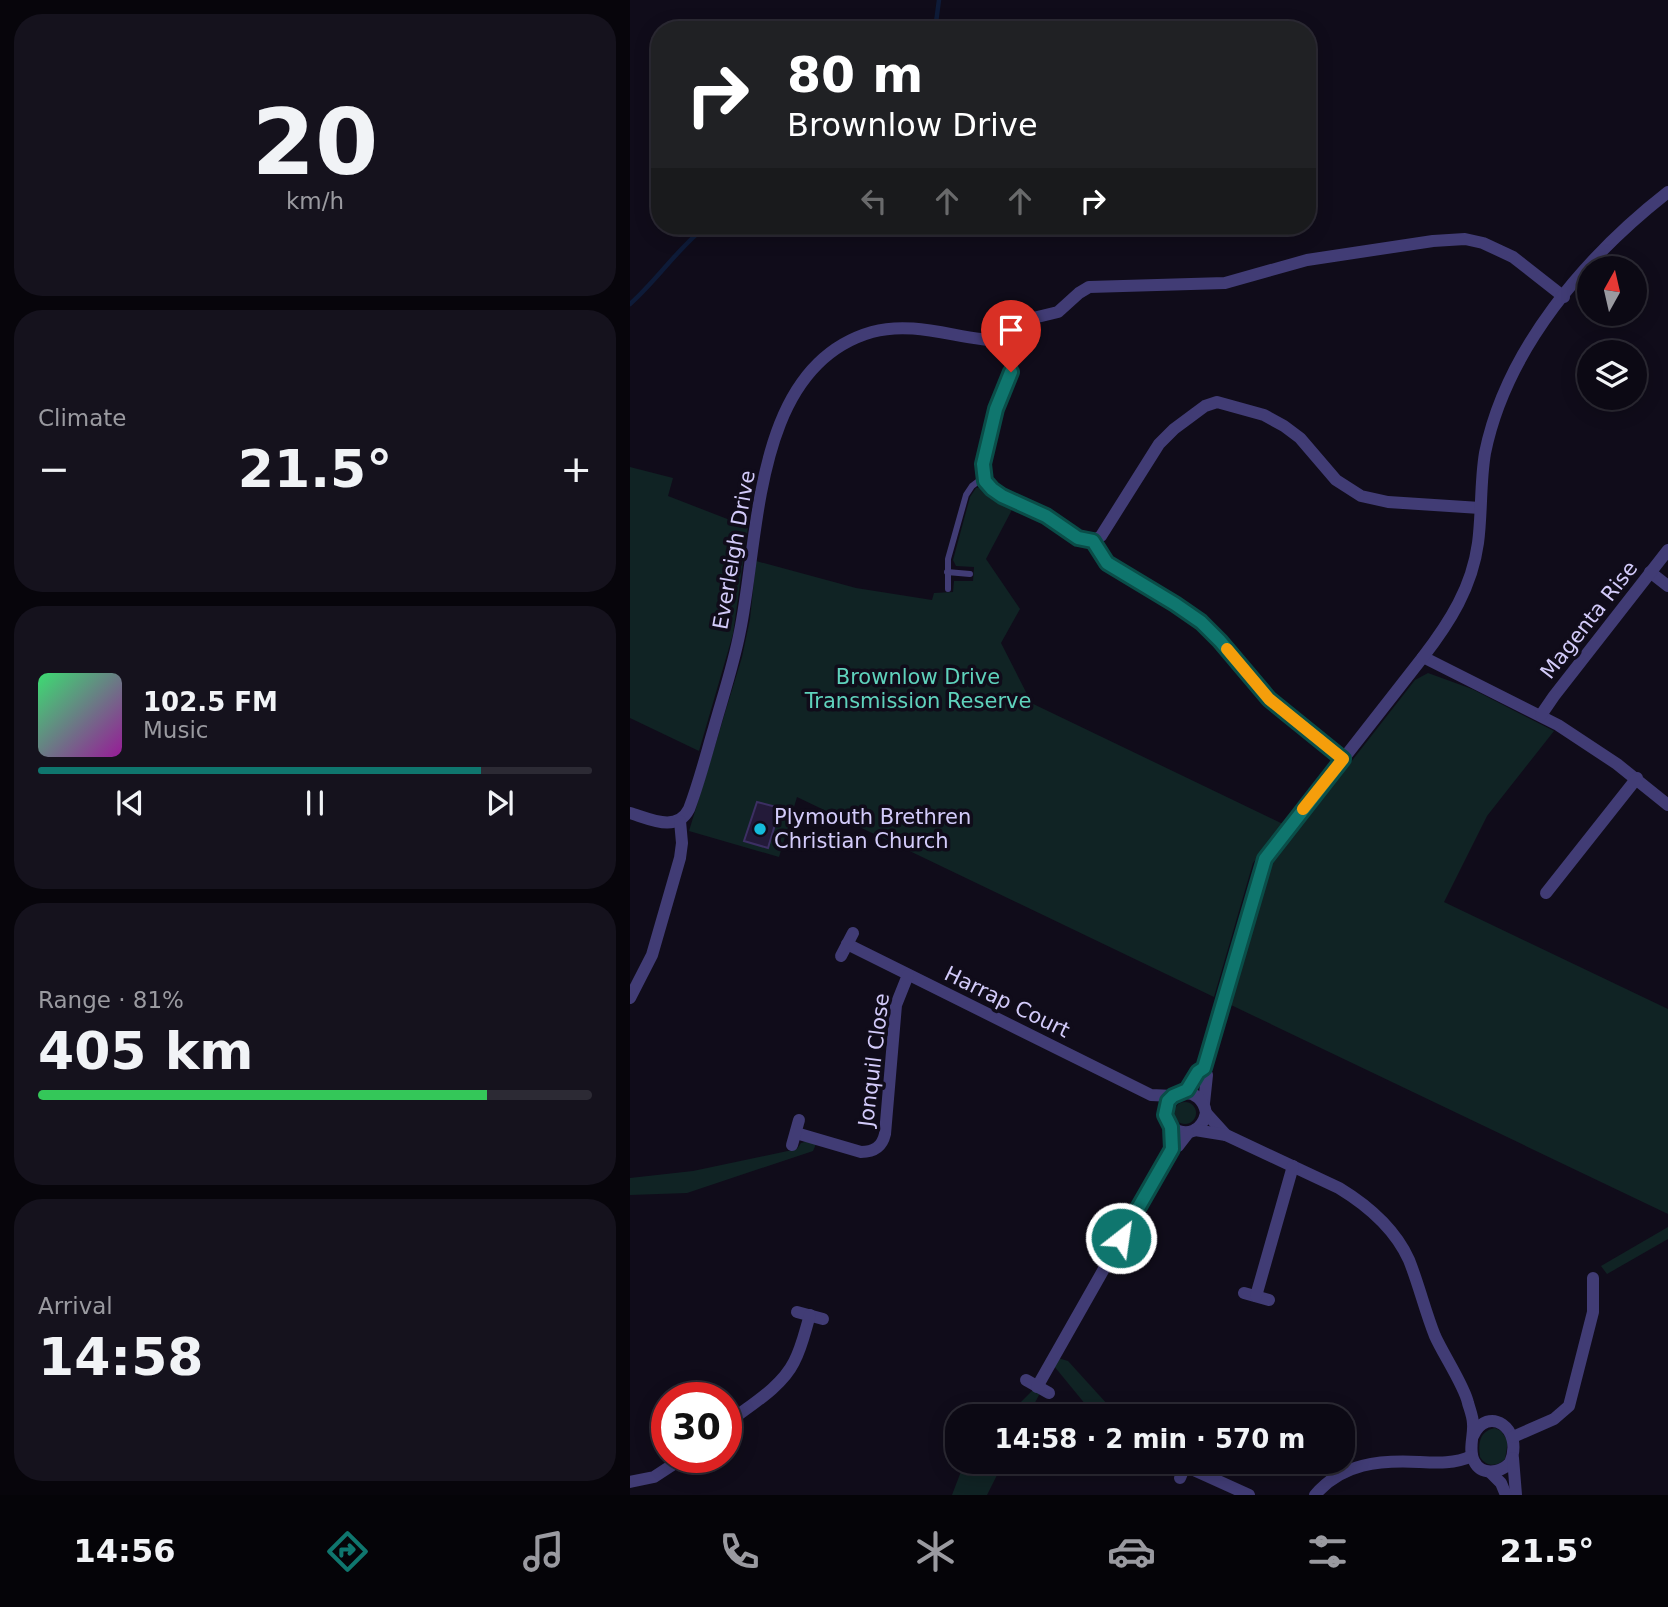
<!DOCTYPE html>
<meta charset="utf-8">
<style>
:root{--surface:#0c0914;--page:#15121d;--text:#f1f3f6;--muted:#9a9aa0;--line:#2c2a34;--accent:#0f766e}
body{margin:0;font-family:"DejaVu Sans",sans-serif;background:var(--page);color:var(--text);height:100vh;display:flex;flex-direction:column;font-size:26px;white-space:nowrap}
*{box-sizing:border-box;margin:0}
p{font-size:23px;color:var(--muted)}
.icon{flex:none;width:38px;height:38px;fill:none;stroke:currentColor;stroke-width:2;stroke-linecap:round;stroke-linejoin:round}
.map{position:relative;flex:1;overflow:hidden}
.sheet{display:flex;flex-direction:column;gap:14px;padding:14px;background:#07050b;width:630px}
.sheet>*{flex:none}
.guide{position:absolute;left:21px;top:21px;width:665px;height:214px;border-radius:28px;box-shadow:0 4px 18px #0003,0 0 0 2px var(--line);background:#202124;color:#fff;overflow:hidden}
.needle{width:46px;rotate:8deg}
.buttons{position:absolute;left:947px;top:256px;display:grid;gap:14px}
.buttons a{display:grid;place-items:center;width:70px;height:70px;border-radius:50%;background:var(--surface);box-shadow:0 4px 18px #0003,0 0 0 2px var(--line);font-size:35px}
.speed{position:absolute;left:21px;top:1382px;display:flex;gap:14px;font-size:35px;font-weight:700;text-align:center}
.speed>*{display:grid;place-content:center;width:91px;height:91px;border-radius:50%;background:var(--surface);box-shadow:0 4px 18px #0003,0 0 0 2px var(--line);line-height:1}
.speed .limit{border:10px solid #d22;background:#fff;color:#111}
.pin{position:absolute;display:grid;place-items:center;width:60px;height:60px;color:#fff;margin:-72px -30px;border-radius:50% 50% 50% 0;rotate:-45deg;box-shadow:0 0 7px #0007}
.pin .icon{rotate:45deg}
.me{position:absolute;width:77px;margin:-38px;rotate:30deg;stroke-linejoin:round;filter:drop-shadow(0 0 5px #0008)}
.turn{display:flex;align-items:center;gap:24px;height:147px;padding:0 21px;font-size:32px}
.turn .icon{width:91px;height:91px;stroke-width:2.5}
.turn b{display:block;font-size:49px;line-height:60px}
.lanes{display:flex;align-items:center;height:66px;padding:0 21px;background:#0003;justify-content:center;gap:35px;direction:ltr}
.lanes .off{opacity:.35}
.big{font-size:52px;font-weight:700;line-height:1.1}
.sheet .tile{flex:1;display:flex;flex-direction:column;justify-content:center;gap:10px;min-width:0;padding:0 24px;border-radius:28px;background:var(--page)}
.sheet .dial{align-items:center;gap:0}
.dial b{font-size:91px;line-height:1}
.song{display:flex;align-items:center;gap:21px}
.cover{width:84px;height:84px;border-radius:10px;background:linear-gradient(135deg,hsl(140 70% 55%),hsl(300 70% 35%))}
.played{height:7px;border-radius:4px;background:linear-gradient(90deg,var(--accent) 80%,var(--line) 80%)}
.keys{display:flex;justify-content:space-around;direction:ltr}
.heat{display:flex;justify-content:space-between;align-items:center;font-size:38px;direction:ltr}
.charge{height:10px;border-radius:5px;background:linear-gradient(90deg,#34c759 81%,var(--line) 0)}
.trip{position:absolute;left:315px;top:1404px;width:410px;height:70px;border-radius:28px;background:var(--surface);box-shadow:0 4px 18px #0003,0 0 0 2px var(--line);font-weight:700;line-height:70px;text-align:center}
.menu{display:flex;height:112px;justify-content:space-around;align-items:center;background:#050408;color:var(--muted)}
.menu .icon{width:49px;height:49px}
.menu .active{color:var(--accent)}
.menu b{font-size:32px;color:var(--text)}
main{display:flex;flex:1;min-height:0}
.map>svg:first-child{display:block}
.green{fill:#102324}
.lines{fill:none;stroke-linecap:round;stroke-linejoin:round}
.stream{stroke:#0e1b38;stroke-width:4.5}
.building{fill:#231a39;stroke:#3c2f63;stroke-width:2}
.lane{stroke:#413c75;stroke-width:6}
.street{stroke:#413c75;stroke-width:12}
.route-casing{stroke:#0a4d48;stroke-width:18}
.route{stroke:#0f766e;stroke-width:12}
.slow{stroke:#f59e0b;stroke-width:12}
.poi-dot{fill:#15bcdc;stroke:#100c1a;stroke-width:2.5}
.labels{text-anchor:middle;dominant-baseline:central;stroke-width:7;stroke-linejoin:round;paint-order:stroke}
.street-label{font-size:21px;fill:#d3cbfa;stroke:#100c1a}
.park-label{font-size:21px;fill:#5fd2bc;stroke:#100c1a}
.poi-label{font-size:21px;fill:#d3cbfa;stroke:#100c1a;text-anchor:start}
</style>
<main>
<section class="sheet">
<div class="tile dial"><b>20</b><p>km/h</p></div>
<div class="tile"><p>Climate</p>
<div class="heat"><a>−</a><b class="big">21.5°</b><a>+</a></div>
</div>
<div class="tile">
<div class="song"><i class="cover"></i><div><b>102.5 FM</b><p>Music</p></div></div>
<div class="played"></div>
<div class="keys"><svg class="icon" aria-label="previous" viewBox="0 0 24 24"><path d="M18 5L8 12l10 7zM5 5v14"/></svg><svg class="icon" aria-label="pause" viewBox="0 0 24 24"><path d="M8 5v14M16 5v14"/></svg><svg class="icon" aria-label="next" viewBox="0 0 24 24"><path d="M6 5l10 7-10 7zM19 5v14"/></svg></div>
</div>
<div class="tile"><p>Range · 81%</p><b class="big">405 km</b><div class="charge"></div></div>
<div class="tile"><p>Arrival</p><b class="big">14:58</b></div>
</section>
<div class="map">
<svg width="1038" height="1495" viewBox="0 0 1038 1495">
<rect width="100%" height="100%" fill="#100c1a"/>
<g class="green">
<path d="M0,467L43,478L38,496L118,527L103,634L69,751L0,718Z"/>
<path d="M353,487L359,494L384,506L356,559L390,609L371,643L398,696L395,700L653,824L623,863L584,997L167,797L149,857L59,831L112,657L120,619L126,561L226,588L302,600L304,593L323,592L324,581H343L344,567L326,566L323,560L340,497L346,488Z"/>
<path d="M798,673L842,689L924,731L857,816L814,902L1038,1009V1214L601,1005L642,863L785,680Z"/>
<circle cx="555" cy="1113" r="11"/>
<path d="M178,1141L186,1144L183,1151L57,1193L0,1195V1178L63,1171L167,1149L171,1143Z"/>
<path d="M1038,1227V1239L977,1274L971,1266Z"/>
<path d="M428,1358L438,1361L488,1416H465L424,1366Z"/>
<path d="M403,1390L410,1393L398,1416H377Z"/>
<path d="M865,1428L871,1431L878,1441L875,1459C867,1467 856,1467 850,1457C848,1444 849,1431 865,1428Z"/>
<path d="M335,1461H374L357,1495H322Z"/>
</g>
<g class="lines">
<g class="stream">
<path d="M305,30L309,0"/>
<path d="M0,304C27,280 48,248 76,226"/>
</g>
</g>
<path class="building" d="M127,802L150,808L138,848L114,841Z"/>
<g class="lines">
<g class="lane">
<path d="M317,572L340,574"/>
<path d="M318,589V559L336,495L342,486L354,477"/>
</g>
<g class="street">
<path d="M377,339L382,357L381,372L366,409L353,464L356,481L366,493L416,516L448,538L463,541L471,536L529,444L544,429L575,406L587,402L634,415L654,426L670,438L706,480L731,496L758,502L850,508"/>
<path d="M463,541L477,563L545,604L571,622L590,641L639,699L713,759"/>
<path d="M1020,572L1038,586"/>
<path d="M793,657L928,725L987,764L1038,805"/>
<path d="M911,715L924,696L1038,550"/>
<path d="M0,813C20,819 47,833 59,809C69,783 76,755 84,728C93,696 104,663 110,631C130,534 123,366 242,332C286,320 329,340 373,341L381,337L399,319L428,312L449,293L459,287L595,283L677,260L803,241L835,239L853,243L883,257L934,297"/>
<path d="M916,893L1007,778"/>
<path d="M217,944L521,1095L543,1096"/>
<path d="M211,956L223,933"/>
<path d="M0,998L22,955L50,858L52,843L50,821"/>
<path d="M574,1067L577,1075L574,1103"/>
<path d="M553,1092C563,1086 564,1073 574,1067L635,859L793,657C820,622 842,587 848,543C852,513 850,483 855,453C876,349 956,256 1038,192"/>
<path d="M576,1113L596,1135"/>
<path d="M541,1127C557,1138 572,1131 576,1113C572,1085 536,1087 535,1115L541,1127L542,1149"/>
<path d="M565,1130L596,1135L709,1188C737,1205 765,1229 779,1260C789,1285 795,1311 805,1336C813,1354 835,1387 838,1403C840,1410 843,1417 843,1424C844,1436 838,1450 844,1461C851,1476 870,1473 880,1463C895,1428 857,1404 843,1436"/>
<path d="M166,1133L231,1152C244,1152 252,1147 255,1134L266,1005L278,975"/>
<path d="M162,1145L169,1120"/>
<path d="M614,1293L639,1300"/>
<path d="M626,1296L663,1166"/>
<path d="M167,1312L193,1319"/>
<path d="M396,1380L419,1393"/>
<path d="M407,1387L542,1149L548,1146L558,1133"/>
<path d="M96,1424C119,1406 151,1388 164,1362C172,1347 175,1331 180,1315"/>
<path d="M883,1437L924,1419L939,1406L963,1312V1278"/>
<path d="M883,1458L886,1495"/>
<path d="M555,1466L619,1495"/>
<path d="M860,1472L871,1483L876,1495"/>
<path d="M550,1478L557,1461"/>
<path d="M0,1482L24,1477L53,1458"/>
<path d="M685,1495C712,1463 750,1460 789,1462C808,1463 824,1464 842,1456"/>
</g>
</g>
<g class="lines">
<defs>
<path id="route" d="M381,372L366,409L353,464L355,481L362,489L372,496L416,516L448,538L463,541L477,563L545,604L571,622L590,641L639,699L713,759L635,859L574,1068L568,1072L557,1090L543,1096L538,1101L535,1115L541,1127L542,1149L491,1238"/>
</defs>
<use href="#route" class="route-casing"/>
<use href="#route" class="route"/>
<path class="slow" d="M597,649L639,699L713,759L673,809"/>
</g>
<circle class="poi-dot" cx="130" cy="829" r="7"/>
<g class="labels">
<g class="street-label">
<text transform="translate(104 550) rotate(-80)">Everleigh Drive</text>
<text transform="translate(959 620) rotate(-52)">Magenta Rise</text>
<text transform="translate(377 1002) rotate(26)">Harrap Court</text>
<text transform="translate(244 1060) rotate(-83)">Jonquil Close</text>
</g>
<g class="park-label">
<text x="288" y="677">Brownlow Drive<tspan x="288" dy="24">Transmission Reserve</tspan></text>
</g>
<g class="poi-label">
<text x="144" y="817">Plymouth Brethren<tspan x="144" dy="24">Christian Church</tspan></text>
</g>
</g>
</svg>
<div class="buttons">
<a><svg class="needle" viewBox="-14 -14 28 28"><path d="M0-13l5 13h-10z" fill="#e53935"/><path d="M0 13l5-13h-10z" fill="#9a9aa0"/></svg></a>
<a><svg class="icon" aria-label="layers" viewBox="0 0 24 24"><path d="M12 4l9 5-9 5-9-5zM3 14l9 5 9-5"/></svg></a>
</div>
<div class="speed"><div class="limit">30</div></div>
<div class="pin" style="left:381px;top:372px;background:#d93025"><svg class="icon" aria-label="arrive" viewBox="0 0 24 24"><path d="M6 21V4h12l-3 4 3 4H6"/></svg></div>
<svg class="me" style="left:491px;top:1238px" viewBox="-20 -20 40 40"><circle r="17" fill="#0f766e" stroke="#fff" stroke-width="3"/><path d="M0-11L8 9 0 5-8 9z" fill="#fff"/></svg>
<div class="trip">14:58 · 2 min · 570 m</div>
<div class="guide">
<div class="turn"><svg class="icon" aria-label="right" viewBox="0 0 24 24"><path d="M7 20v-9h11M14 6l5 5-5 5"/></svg><div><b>80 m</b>Brownlow Drive</div></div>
<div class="lanes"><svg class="icon off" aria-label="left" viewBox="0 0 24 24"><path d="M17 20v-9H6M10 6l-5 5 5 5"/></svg><svg class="icon off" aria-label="ahead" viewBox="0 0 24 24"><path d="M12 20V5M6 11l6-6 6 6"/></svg><svg class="icon off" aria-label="ahead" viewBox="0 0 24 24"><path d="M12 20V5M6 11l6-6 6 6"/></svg><svg class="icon" aria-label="right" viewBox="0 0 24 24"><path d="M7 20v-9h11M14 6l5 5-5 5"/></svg></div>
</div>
</div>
</main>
<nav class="menu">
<b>14:56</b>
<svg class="icon active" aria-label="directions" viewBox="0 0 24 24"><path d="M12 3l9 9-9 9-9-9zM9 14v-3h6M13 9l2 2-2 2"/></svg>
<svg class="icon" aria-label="music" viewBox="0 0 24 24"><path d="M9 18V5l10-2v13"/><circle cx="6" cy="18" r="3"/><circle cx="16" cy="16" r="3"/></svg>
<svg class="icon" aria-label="phone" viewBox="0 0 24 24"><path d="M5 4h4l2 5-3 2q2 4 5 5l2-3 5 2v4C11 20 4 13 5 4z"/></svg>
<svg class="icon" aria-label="climate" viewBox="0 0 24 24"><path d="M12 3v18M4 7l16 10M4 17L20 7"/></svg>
<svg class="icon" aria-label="car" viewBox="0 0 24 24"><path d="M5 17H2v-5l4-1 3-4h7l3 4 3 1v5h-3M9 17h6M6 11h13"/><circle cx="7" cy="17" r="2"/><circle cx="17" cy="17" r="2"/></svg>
<svg class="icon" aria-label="filters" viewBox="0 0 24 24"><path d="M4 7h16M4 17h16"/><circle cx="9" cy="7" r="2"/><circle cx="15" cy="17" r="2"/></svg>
<b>21.5°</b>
</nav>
